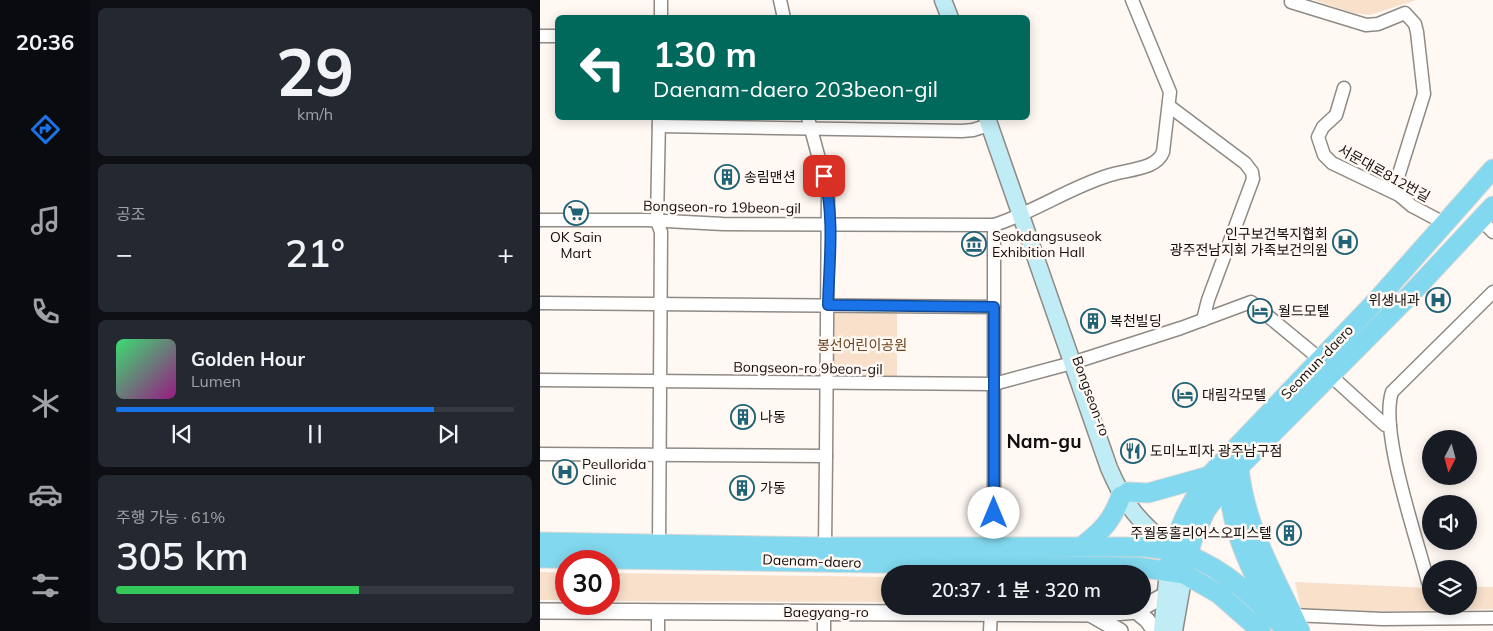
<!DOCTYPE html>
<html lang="ko">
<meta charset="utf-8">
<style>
:root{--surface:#171b24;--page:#242831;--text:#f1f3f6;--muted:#9ea1a6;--line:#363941;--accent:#1a73e8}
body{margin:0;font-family:Mulish,"Noto Sans KR",sans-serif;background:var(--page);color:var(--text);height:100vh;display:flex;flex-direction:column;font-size:19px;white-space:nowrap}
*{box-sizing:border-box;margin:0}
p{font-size:16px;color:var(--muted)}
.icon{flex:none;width:28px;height:28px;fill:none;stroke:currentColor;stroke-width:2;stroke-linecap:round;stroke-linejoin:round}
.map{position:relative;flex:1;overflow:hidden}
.panel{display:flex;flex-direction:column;gap:8px;padding:8px;background:#0d0f14;width:450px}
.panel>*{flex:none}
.hud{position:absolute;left:15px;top:15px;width:475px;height:105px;border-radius:8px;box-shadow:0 2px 12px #0003;background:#00695c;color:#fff;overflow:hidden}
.needle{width:32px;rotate:186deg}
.controls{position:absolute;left:882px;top:430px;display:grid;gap:10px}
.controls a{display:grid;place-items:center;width:55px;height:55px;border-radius:50%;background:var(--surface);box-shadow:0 2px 12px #0003;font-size:25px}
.speed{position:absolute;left:15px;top:550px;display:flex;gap:10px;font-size:25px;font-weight:700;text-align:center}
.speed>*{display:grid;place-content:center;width:65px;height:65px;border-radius:50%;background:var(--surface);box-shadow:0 2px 12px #0003;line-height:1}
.speed .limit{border:8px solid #d22;background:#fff;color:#111}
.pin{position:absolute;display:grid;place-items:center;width:42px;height:42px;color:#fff;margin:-21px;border-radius:10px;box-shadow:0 2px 8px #0006}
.me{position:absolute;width:55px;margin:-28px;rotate:0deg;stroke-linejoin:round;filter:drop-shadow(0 0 4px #0008)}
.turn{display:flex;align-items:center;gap:18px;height:105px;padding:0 15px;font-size:22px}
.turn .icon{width:65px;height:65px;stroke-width:2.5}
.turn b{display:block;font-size:35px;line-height:42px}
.big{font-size:38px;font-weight:600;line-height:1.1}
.panel .card{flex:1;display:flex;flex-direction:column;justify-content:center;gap:8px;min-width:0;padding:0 18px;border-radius:8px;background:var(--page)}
.panel .dial{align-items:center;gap:0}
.dial b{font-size:65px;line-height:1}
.song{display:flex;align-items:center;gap:15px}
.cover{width:60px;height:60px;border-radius:8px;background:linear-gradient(135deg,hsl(140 70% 55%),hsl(310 70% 35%))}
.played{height:5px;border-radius:2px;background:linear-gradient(90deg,var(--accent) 80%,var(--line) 80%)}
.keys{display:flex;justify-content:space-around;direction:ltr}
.heat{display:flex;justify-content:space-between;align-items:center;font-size:28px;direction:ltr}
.charge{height:8px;border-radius:4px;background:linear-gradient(90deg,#34c759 61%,var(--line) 0)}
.trip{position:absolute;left:341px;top:565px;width:270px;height:50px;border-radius:25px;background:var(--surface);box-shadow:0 2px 12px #0003;font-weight:600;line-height:50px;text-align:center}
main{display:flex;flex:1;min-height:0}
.dock{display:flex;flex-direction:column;width:90px;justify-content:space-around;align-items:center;background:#090b0e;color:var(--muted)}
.dock .icon{width:35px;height:35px}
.dock .on{color:var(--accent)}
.dock b{font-size:22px;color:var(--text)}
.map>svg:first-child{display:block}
.green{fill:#f8e0ca}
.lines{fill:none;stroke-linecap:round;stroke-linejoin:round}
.minor-casing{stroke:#8f8a85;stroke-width:15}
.tertiary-casing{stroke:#8f8a85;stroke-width:18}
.secondary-casing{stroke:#8f8a85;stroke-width:19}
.primary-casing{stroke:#d9d8d8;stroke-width:21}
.minor{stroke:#fff;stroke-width:12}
.tertiary{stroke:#fff;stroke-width:15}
.secondary{stroke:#c0ecf6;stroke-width:16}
.primary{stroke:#82d8ee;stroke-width:19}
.route-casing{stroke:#114b97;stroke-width:12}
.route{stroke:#1a73e8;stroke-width:9}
.labels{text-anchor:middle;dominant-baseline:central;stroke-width:5;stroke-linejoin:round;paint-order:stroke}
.street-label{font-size:14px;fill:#100e0c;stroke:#fff8f3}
.poi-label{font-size:14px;fill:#100e0c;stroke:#fff8f3;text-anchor:start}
.park-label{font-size:14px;fill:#6a441e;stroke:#fff8f3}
.district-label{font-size:19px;font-weight:bold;fill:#100e0c;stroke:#fff8f3}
</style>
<main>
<nav class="dock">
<b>20:36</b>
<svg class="icon on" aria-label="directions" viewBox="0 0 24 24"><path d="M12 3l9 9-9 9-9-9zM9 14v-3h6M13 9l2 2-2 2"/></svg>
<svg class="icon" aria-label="music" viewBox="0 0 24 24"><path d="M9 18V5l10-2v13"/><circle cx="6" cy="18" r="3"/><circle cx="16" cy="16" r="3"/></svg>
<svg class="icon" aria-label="phone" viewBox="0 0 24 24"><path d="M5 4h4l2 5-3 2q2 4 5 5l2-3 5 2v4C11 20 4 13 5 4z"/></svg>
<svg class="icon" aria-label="climate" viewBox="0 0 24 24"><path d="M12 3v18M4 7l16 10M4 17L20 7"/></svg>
<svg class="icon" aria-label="car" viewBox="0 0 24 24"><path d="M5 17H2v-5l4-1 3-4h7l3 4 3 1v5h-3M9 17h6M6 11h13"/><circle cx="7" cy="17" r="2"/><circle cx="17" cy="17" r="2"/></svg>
<svg class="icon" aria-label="filters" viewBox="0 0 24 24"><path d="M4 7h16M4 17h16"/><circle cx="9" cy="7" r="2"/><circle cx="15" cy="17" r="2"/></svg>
</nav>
<section class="panel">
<div class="card dial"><b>29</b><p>km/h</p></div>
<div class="card"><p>공조</p>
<div class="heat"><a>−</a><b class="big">21°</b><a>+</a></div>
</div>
<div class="card">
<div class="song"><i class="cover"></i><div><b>Golden Hour</b><p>Lumen</p></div></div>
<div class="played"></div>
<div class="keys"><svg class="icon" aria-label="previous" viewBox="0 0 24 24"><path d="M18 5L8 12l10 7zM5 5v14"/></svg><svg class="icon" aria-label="pause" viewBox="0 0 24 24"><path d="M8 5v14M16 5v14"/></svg><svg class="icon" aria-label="next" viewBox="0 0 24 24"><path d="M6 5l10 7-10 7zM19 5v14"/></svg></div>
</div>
<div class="card"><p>주행 가능 · 61%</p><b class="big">305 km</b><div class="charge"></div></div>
</section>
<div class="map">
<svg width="953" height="631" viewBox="0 0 953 631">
<rect width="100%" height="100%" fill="#fff8f3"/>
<g class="green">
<path d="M774,0H876L830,15L813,13Z"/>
<path d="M289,305L357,306V384L287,383Z"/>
<path d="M0,572L26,573V600H0Z"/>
<path d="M69,573L350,577V602L69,601Z"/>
<path d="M755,582L891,588V606H929V587H953V609L828,612L761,610Z"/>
</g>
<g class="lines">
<defs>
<g id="minor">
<path d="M240,0L244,18"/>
<path d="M751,2L826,25L838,24L865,13L875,24L877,32L884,94L858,177L859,195"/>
<path d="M121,18V0"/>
<path d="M0,36H18"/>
<path d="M804,88L796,115L783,127L778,137L784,155L792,163L859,195L872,206L904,223"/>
<path d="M629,106L705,163L712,172L713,179L668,300L663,320"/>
<path d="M268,118L288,192L286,456"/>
<path d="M119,126L422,131L433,130L449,125"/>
<path d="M940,219L953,232"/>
<path d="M0,220H107L183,224L454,225C495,212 530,187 570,175C588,169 616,170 623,152L630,92L592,0"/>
<path d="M0,303L454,307"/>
<path d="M790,375L845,425H850"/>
<path d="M0,380L454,384L532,363L641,328L711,302L780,359"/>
<path d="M0,454L286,456L285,547"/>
<path d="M119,544L121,232L117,221L119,118"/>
<path d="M454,547V225"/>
<path d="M888,582C877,538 839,432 852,392L953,292"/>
<path d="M752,615L842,619L953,618"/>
<path d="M118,631V612"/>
<path d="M284,631V612"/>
<path d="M450,631L451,612"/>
</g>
<g id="tertiary">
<path d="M590,606L607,620L615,631"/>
<path d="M0,611L563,614L596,611L627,594"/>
<path d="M552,615L580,631"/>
</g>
<g id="secondary">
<path d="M403,0L410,18"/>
<path d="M447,118L569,468C587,510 600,521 633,551"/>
<path d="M622,631L628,571"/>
<path d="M634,631L644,574"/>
</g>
<g id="primary">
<path d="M699,467C705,528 735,576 760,631"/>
<path d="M689,480C689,525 709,569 732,607"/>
<path d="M588,492L608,493L669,476"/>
<path d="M0,542L285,547H605C619,549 633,550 647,555C687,570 718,601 747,631"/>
<path d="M541,547C562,531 572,521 581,496"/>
<path d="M0,558L599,567L644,574L679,594L721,631"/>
<path d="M630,562C638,527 649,505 669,476L836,301L953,169"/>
<path d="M645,566L653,538L666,510L699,467L866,299L953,206"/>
</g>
</defs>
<use href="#minor" class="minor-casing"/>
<use href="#tertiary" class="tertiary-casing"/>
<use href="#secondary" class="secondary-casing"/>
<use href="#primary" class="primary-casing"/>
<use href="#minor" class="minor"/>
<use href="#tertiary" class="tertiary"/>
<use href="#secondary" class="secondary"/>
<use href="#primary" class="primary"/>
</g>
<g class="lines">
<defs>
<path id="route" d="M284,176C295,217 289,263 288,305L454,307V513"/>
</defs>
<use href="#route" class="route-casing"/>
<use href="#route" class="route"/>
</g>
<defs>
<symbol id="building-ring" viewBox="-11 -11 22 22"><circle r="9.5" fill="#fff8f3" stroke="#206376" stroke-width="1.5"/><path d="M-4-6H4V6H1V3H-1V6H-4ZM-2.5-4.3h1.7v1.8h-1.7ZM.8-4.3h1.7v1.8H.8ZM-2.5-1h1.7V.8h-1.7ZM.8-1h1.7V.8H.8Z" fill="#206376"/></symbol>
<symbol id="supermarket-ring" viewBox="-11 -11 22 22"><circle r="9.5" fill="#fff8f3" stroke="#206376" stroke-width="1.5"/><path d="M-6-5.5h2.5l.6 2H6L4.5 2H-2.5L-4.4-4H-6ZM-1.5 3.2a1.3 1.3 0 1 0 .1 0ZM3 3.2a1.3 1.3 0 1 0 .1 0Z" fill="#206376"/></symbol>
<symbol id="hospital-ring" viewBox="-11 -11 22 22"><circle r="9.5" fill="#fff8f3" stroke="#206376" stroke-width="1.5"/><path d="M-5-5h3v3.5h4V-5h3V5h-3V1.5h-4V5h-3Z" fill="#206376"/></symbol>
<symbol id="museum-ring" viewBox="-11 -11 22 22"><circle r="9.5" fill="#fff8f3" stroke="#206376" stroke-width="1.5"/><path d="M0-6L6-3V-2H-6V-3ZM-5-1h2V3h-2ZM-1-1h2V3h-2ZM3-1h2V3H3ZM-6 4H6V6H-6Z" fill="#206376"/></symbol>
<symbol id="hotel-ring" viewBox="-11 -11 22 22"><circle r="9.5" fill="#fff8f3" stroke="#206376" stroke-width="1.5"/><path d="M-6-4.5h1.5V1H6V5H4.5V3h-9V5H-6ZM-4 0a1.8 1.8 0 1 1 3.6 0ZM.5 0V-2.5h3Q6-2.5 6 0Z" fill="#206376"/></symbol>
<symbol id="restaurant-ring" viewBox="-11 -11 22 22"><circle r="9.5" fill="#fff8f3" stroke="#206376" stroke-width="1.5"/><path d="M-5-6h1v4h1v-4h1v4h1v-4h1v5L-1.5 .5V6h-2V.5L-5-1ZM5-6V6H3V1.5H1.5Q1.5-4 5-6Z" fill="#206376"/></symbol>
</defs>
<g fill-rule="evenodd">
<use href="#building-ring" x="173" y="163" width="28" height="28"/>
<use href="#supermarket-ring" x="22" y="199" width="28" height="28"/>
<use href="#hospital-ring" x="791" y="228" width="28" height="28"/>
<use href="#museum-ring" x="420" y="230" width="28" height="28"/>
<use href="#hospital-ring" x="884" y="286" width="28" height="28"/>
<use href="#hotel-ring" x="706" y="297" width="28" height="28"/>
<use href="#building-ring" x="539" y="307" width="28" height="28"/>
<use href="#hotel-ring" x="631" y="381" width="28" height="28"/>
<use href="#building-ring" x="189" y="403" width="28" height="28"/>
<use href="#restaurant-ring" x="579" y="437" width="28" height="28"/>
<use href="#hospital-ring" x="11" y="458" width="28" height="28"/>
<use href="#building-ring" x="188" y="474" width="28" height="28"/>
<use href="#building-ring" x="735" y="519" width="28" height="28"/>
</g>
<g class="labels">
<g class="street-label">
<text transform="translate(844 173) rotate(29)">서문대로812번길</text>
<text transform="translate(182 207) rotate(1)">Bongseon-ro 19beon-gil</text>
<text transform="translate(777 362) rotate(-46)">Seomun-daero</text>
<text transform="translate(268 368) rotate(1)">Bongseon-ro 9beon-gil</text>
<text transform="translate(551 396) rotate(70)">Bongseon-ro</text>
<text transform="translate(272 561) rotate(2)">Daenam-daero</text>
<text x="286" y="612">Baegyang-ro</text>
</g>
<g class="poi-label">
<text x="204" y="177">송림맨션</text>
<text x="788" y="234" text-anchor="end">인구보건복지협회<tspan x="788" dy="16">광주전남지회 가족보건의원</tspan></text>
<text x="452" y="236">Seokdangsuseok<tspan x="452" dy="16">Exhibition Hall</tspan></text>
<text x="36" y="237" text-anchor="middle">OK Sain<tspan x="36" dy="16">Mart</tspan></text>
<text x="880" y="300" text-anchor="end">위생내과</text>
<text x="738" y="311">월드모텔</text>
<text x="570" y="321">복천빌딩</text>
<text x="662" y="395">대림각모텔</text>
<text x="220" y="417">나동</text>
<text x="610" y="451">도미노피자 광주남구점</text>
<text x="42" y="464">Peullorida<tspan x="42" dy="16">Clinic</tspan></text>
<text x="220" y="488">가동</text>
<text x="732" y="533" text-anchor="end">주월동홀리어스오피스텔</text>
</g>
<g class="park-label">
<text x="322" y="345">봉선어린이공원</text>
</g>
<g class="district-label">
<text x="504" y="441">Nam-gu</text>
</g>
</g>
</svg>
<div class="controls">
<a><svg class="needle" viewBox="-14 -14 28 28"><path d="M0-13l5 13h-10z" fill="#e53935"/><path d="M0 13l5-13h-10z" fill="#9ea1a6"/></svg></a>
<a><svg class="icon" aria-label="sound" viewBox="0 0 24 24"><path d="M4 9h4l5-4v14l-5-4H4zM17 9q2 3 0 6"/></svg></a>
<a><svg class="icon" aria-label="layers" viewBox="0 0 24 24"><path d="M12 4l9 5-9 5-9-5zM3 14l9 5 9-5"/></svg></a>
</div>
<div class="speed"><div class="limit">30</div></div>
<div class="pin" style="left:284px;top:176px;background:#d93025"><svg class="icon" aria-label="arrive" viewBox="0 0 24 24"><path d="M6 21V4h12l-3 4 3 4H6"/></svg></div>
<svg class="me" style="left:454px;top:513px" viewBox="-20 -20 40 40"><circle r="19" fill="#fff"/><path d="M0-13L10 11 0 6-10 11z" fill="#1a73e8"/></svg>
<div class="trip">20:37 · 1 분 · 320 m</div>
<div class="hud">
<div class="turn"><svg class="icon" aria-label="left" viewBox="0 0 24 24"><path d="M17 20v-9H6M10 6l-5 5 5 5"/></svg><div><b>130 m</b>Daenam-daero 203beon-gil</div></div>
</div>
</div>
</main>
